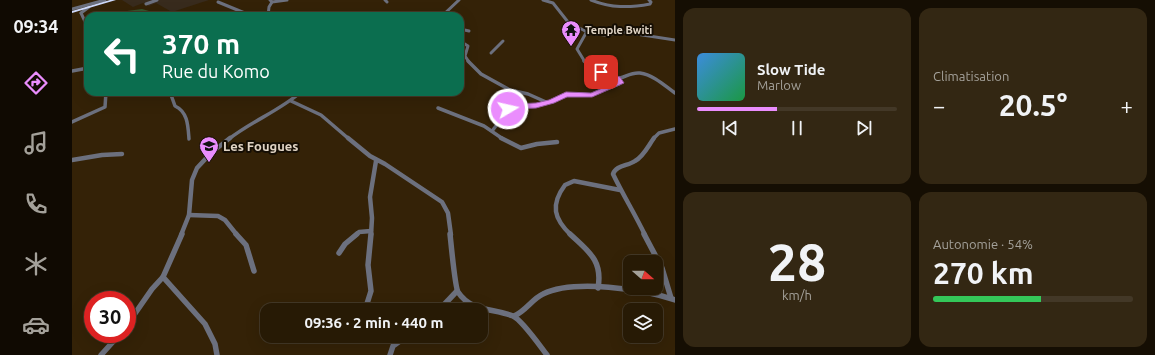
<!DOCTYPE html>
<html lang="fr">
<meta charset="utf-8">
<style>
:root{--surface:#271a05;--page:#332713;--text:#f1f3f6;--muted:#a4a19a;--line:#433827;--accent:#ea8dfd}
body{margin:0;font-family:Ubuntu,sans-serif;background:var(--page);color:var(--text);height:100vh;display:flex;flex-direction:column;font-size:15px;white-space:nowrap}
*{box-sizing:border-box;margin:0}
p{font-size:13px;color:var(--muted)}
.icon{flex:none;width:22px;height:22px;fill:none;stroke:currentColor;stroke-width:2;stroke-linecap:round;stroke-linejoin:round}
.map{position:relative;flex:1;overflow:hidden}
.panel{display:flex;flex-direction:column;gap:8px;padding:8px;background:#150e03;width:480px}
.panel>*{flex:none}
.banner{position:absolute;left:12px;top:12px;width:380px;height:84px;border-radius:12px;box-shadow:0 4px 16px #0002,0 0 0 1px var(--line);background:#0b6e4f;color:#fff;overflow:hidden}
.needle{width:26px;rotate:110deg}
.buttons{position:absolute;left:551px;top:255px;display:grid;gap:8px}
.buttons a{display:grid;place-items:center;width:40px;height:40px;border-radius:8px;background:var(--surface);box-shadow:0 4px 16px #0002,0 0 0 1px var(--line);font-size:20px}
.speed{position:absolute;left:12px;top:291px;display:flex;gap:8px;font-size:20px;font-weight:700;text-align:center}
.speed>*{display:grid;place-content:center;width:52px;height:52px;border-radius:50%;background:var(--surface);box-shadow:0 4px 16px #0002,0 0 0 1px var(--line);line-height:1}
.speed .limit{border:6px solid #d22;background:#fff;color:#111}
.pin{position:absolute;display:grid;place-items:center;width:34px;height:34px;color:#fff;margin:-17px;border-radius:8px;box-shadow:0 2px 6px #0006}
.me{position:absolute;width:44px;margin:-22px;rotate:81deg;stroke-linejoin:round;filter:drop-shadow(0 0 3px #0008)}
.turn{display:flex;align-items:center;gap:14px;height:84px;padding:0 12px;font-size:18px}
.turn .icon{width:52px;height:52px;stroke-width:2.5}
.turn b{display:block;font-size:28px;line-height:34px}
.big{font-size:30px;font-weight:700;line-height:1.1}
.panel .widget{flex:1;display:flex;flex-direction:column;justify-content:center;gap:6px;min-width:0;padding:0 14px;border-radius:12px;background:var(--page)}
.panel .dial{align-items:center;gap:0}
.dial b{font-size:52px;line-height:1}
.song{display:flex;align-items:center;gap:12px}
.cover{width:48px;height:48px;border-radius:6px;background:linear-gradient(135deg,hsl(210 70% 55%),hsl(140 70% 35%))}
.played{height:4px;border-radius:2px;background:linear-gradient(90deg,var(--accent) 40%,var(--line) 40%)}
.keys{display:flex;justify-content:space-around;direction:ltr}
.heat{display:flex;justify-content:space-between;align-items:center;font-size:22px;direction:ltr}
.charge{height:6px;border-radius:3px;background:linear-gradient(90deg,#34c759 54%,var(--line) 0)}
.panel .tiles{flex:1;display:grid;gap:8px;grid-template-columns:repeat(2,1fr)}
.trip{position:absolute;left:188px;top:303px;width:228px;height:40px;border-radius:12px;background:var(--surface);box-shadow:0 4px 16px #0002,0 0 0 1px var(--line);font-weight:700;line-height:40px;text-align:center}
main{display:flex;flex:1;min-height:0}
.dock{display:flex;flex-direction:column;width:72px;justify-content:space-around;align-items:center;background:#100a02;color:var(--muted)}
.dock .icon{width:28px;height:28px}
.dock .active{color:var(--accent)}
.dock b{font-size:18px;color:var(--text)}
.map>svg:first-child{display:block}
.education{fill:#382b1d}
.green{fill:#37542d}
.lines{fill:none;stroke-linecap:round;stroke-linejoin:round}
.minor-far3{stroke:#6c707e;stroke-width:3}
.minor-far2{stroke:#6c707e;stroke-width:3.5}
.minor-far1{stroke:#6c707e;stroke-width:4.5}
.minor{stroke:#6c707e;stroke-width:5.5}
.highway{fill:#ced9fb;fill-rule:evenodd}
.route{fill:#ea8dfd;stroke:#985ca4}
.labels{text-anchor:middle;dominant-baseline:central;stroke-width:4;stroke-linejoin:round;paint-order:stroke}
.far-poi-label{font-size:11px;font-weight:bold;fill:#e0d4c5;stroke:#150e04;text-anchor:start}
.poi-label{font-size:13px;font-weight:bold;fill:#e0d4c5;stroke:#150e04;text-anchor:start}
</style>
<main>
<nav class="dock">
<b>09:34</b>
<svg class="icon active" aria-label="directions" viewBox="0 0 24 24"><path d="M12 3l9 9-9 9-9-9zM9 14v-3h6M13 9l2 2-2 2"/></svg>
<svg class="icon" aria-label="music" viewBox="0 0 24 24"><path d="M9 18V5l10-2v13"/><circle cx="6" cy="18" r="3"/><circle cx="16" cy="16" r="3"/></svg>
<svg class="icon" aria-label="phone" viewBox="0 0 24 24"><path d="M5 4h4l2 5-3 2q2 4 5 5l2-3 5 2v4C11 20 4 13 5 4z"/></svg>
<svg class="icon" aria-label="climate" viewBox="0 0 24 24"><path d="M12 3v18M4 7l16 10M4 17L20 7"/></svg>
<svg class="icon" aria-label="car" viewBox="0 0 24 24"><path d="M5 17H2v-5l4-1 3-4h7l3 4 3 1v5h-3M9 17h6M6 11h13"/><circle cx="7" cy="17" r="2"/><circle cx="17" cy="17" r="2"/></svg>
</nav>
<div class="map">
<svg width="603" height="355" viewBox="0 0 603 355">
<rect width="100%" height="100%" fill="#342207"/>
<path class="education" d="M50,0H137L100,12L84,3L77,6L71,3L61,7Z"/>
<path class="green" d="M70,9L77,11L85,16H45L55,11Z"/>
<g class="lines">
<g class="minor-far3">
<path d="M313,0L315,2"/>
<path d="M471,0L481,3L496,22L517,33L533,35L551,32L603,40"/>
<path d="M519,0C539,8 557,8 578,4L579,2L577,0"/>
<path d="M146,2L180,16"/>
<path d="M200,2L215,0"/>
<path d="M74,4L85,0"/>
<path d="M0,9L33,0"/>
<path d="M9,13L17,7"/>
<path d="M9,13L16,28"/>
<path d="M196,16L197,7L200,2L198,0"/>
<path d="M370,16L387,0"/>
<path d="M388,29L397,31"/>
<path d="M388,41L396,46L393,56L397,62"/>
<path d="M419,53L431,41"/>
<path d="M513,62L505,49L514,33"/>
</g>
<g class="minor-far2">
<path d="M396,61L409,74L438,90L456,94L474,102H480L494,95H520L547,84L549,82L546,78"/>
<path d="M512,61C520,69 536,80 548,78C555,76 560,72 568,73C582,75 593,86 603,93"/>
<path d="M0,71L16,68"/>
<path d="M98,92L103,106C116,112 116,126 117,139"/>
<path d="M219,101L249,115L277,139"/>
<path d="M366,108L412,126L431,139"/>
<path d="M0,122L33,107L34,92"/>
<path d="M420,131L439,107L464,106L474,102"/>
<path d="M157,139C180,121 207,111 229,92"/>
<path d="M581,139L587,133L603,129"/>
</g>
<g class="minor-far1">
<path d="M276,138L298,156L313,164L370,202L376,213L379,235"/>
<path d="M429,138L449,148L465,144L485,142"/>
<path d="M0,160L30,155L50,154"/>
<path d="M117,215L146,216L153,220L165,235"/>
<path d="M109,235L117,215L120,180L125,168L139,153L158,138"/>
<path d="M284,235L287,232L299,231"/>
<path d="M299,235L300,218L298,197L304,161"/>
<path d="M499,235C482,219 478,205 493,185L502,181L548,190"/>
<path d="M573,235C563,214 551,195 541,174C544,165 556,166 563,161C572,156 576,146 582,138"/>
</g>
<g class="minor">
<path d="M164,234L174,245L182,271"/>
<path d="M378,234C379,243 383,287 386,292C399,312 421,308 441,316C450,320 468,346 475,355"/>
<path d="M498,234C516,251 531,260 526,288"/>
<path d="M572,234L590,268L599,298"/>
<path d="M267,253L273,244L285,234"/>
<path d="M91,277L133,324L143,344L145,355"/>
<path d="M293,310L299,291L296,265L299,234"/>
<path d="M367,310L385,291"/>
<path d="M442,316C454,311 460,299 471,294C502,279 571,289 603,300"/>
<path d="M55,325L80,289L91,277L110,234"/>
<path d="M29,355L48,334"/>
<path d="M318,355L321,346L335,336"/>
</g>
<path class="highway" d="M38,0H44L0,13V11Z"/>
</g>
<path class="route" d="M529,70L548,77L552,83L520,97H495L482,103L464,108L443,109L436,112L432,109L442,104L464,103L477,100L494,92L519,93L544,82L543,80L526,74V71Z"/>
<defs>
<symbol id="temple-pin" viewBox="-11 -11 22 30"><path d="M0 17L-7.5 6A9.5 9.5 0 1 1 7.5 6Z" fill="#ea8dfd" stroke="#150e04"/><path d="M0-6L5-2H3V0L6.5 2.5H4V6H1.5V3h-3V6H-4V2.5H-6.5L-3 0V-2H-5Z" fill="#111"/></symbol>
<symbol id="school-pin" viewBox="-11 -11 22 30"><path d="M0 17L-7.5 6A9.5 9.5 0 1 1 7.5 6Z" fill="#ea8dfd" stroke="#150e04"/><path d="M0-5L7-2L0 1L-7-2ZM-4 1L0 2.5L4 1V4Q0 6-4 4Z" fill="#111"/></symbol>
</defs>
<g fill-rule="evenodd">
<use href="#temple-pin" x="488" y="19" width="22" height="30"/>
<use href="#school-pin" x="126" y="135" width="22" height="30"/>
</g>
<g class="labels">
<g class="far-poi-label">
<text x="513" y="30">Temple Bwiti</text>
</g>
<g class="poi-label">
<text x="151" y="146">Les Fougues</text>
</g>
</g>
</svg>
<div class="buttons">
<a><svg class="needle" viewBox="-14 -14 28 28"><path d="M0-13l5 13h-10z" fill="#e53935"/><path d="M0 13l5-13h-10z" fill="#a4a19a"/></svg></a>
<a><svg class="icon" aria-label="layers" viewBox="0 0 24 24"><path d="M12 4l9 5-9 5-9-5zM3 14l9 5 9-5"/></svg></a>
</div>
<div class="speed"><div class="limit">30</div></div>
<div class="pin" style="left:529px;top:72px;background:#d93025"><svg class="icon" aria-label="arrive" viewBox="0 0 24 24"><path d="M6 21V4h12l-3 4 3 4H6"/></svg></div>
<svg class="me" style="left:436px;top:109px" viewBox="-20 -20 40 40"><circle r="17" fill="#ea8dfd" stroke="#fff" stroke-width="3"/><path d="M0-11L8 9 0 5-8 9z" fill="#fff"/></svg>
<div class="trip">09:36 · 2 min · 440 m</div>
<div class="banner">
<div class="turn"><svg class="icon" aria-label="left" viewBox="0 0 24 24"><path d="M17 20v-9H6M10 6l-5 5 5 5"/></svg><div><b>370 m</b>Rue du Komo</div></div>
</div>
</div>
<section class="panel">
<div class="tiles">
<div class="widget">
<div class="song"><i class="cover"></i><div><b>Slow Tide</b><p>Marlow</p></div></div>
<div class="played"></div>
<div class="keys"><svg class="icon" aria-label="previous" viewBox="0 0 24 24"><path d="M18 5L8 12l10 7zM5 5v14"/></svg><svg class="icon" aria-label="pause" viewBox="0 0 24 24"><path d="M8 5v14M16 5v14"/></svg><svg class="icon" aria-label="next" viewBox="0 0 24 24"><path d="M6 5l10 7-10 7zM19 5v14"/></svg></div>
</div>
<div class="widget"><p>Climatisation</p>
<div class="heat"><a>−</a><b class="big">20.5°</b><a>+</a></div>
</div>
<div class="widget dial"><b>28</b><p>km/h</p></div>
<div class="widget"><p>Autonomie · 54%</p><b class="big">270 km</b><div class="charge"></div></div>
</div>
</section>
</main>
